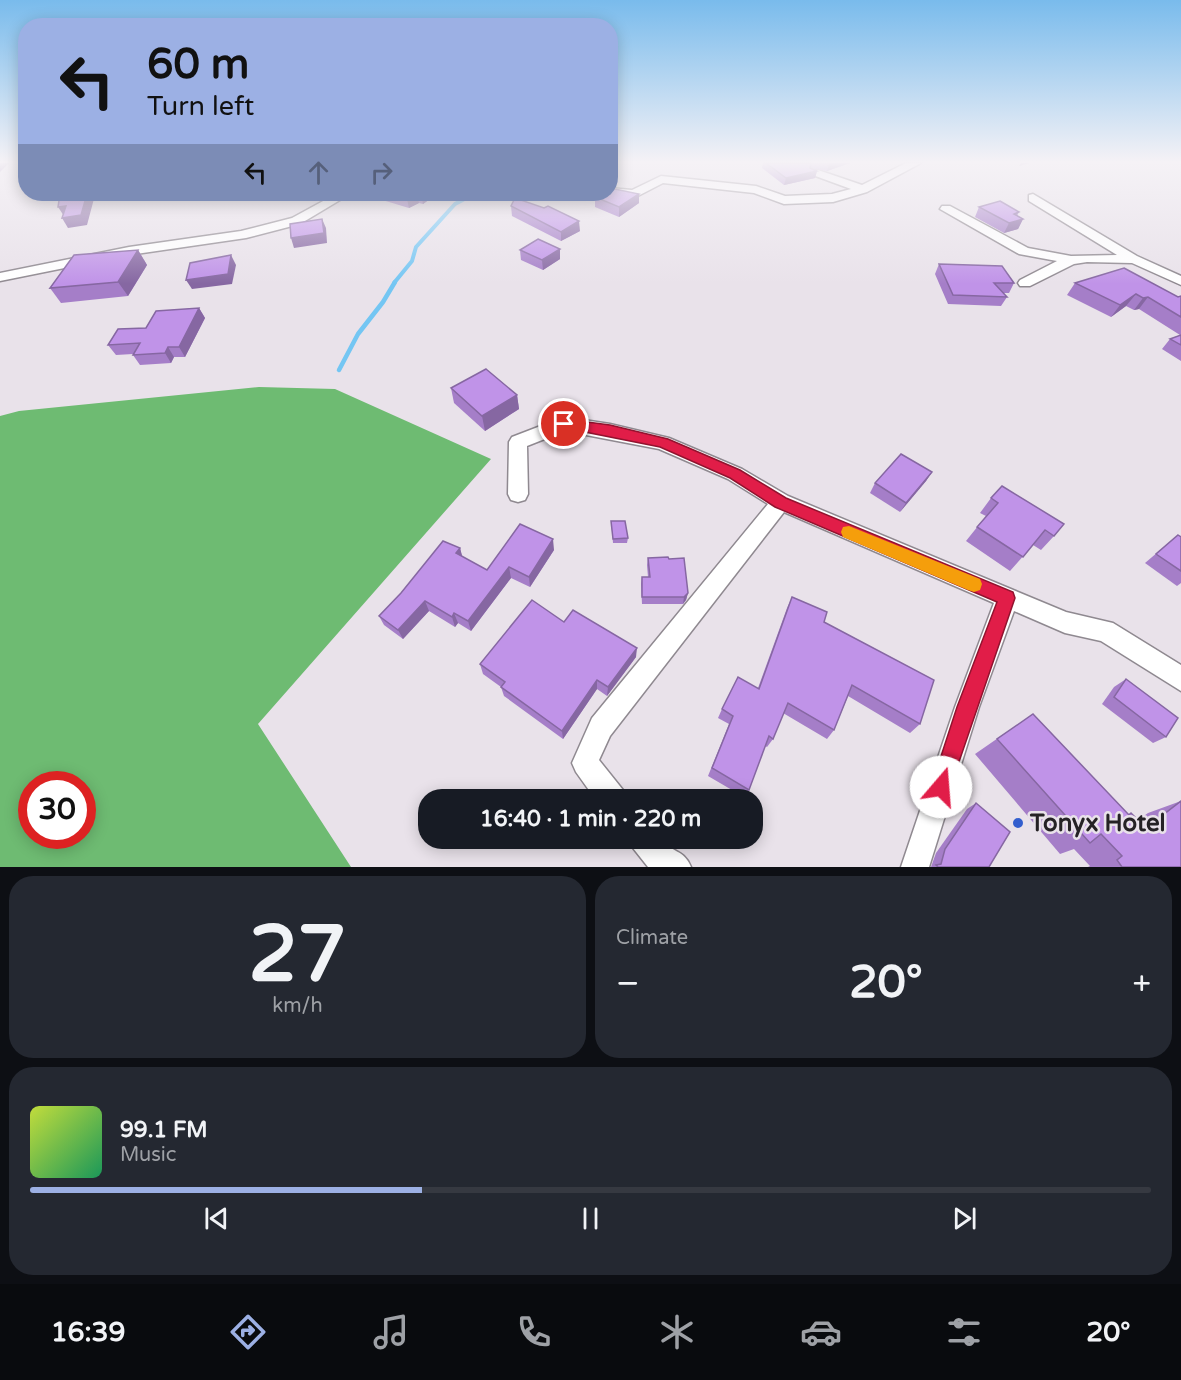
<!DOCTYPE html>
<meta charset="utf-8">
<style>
:root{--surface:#171b24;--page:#242831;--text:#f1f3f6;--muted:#9ea1a6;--line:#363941;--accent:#9cb0e4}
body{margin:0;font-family:"Varela Round",sans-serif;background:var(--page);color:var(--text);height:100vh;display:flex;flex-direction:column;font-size:22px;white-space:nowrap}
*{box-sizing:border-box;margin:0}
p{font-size:20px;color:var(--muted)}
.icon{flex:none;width:33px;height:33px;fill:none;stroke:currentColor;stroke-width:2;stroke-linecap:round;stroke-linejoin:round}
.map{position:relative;height:867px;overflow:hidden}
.drawer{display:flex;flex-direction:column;gap:9px;padding:9px;background:#0d0f14;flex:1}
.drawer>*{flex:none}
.banner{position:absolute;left:18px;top:18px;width:600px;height:183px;border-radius:24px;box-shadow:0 3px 15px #0003;background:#9cb0e4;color:#111;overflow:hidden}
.speed{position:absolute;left:18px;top:771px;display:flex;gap:12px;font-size:30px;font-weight:700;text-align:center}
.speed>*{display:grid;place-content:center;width:78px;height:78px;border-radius:50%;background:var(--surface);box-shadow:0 3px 15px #0003;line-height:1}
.speed .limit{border:9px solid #d22;background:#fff;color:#111}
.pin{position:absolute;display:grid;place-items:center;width:51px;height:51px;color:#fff;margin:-26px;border:3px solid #fff;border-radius:50%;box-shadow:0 2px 6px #0007}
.me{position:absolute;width:66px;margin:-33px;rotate:18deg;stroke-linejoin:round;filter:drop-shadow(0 0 4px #0008)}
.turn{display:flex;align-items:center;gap:21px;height:126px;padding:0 30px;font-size:27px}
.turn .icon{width:78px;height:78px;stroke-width:2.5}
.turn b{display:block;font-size:42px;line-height:51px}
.lanes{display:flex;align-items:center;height:57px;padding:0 30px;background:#0003;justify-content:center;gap:30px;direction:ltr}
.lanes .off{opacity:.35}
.big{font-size:45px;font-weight:700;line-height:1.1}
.drawer .widget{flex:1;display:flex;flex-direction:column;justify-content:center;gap:9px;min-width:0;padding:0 21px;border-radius:24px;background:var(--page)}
.drawer .dial{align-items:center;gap:0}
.dial b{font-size:78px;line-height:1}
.song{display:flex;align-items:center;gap:18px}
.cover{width:72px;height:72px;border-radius:9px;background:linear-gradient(135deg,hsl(70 70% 55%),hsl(150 70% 35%))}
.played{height:6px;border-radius:3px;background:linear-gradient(90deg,var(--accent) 35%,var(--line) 35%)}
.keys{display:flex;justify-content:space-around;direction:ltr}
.heat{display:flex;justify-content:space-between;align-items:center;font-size:33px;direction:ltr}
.drawer .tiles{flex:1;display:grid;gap:9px;grid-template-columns:1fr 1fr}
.widget:last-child{grid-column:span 2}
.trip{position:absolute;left:418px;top:789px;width:345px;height:60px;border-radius:24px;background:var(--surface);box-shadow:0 3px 15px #0003;font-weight:700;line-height:60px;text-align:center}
.menu{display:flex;height:96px;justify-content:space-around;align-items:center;background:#090b0e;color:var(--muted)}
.menu .icon{width:42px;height:42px}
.menu .current{color:var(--accent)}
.menu b{font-size:27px;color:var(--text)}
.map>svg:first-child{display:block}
.forest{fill:#6ebb72;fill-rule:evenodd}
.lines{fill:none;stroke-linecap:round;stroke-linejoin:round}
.stream-far1{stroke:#74c6f3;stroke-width:4}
.stream{stroke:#74c6f3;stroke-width:4.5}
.minor-casing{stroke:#8f8990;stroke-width:3}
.minor{fill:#fff;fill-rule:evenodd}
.wall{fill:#a57ec8}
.shaded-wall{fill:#8667a2}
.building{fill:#c093e8;stroke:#8667a2;stroke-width:1.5}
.route{fill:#e11d48;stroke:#92132f;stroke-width:1.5}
.slow{fill:#f59e0b}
.poi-dot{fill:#335ece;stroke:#e9e2ea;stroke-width:2}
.labels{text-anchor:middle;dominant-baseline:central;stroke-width:5;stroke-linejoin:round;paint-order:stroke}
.near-poi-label{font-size:24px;font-weight:bold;fill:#252225;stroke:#e9e2ea;text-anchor:start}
</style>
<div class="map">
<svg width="1181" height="867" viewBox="0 0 1181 867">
<rect width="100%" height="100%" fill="#e9e2ea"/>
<path class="forest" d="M259,387L335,389L491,459L258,724L351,867H0V416L19,411ZM32,784H82V836H32Z"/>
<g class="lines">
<path class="stream-far1" d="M394,283L412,261L416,247L455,204L474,194"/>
<path class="stream" d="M339,370L358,334L383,302L395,282"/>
<defs>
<g id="minor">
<path d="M906,163H921L867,192L833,202L784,204L754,193L663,183L634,198L605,194H610V188L632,190L661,176L756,186L785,196L832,194L851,189L810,174V170H818L862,185Z"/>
<path d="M336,194H350L300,224L246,238L129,255L0,281V273L129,247L241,231L292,218Z"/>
<path d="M1033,194L1137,256L1181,276V285L1132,263L1087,262L1074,264L1030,286H1020L1018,283L1020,280L1057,261L1019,254L940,209L942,206H950L1028,248L1071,256L1117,255L1029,201V195Z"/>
<path d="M564,417L610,424L669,438L742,469L788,496L1066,612L1113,623L1181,665V691L1101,641L1065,633L1014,611L979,707L929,867H901L955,707L994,603L784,512L610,736L599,760L623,790L626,800H596L576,772L572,763L592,718L768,504L728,479L659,449L565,431L527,446L528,494L525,500L518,502L511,500L508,494L509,442L512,437Z"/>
<path d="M629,838H660C671,853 684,849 691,867H648L633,848Z"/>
</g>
</defs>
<use href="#minor" class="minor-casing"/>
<use href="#minor" class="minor"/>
</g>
<g class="wall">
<path d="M763,163H850L827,171L810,168L817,171L815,178L784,185L762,168Z"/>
<path d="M377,194H437L423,204L419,203L409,208L379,199Z"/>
<path d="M639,194V203L619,217L595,207V197Z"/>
<path d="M511,206L580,231L561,241L512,216Z"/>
<path d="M979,207L1019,212L1017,216L1023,219L1018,229L1004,233L975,217Z"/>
<path d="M138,250L147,265L128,296L61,303L50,288Z"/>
<path d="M520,250L560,259L543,270L521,260Z"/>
<path d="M939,264L1014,283L1009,293H1003L1007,297L1001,306L948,304L935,274Z"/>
<path d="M1075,283L1178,297L1181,296V361L1162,349L1170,339L1180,335L1139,309L1134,310L1126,306L1111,317L1067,295Z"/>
<path d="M199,308L205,318L185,357H174L171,363L140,365L133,355V354L116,355L108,345L146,328Z"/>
<path d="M451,388L517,395L519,409L485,431L454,403Z"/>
<path d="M932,472L926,481L900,512L870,493L875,483Z"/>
<path d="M991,498L1054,536L1041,550L1033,545L1010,571L966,541L986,516L980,513Z"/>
<path d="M611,521L628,538L627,543H613Z"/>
<path d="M1178,535L1181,537V583L1177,586L1145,563Z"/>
<path d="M460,548L462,557L487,570L554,550L530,587L511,578L471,631L458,623L455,627L429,611L403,639L384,625L379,616Z"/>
<path d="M648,558L669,559L688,593L686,600L683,604H642L641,584L642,577H648L647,565Z"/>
<path d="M792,597L824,622L920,724L910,733L848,696L834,730L827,739L783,713L773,739L767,747L765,746L749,790L744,797L708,776L729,724L718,718L722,709L758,688L787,608Z"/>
<path d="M564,622L636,657L607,696L597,689L563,739L504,696L501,687L483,674L480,664Z"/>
<path d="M1126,679L1166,737L1153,743L1102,704L1114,687Z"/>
<path d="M1033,714L1128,814L1131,813L1138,820L1148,813L1181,801V867H1088L1090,866L1074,849L1060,854L975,754Z"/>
<path d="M976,803L989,867H931L936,853L967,809Z"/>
</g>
<g class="shaded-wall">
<path d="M0,163H9L0,172Z"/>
<path d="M832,163H850L827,171L829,164Z"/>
<path d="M1021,163H1030L1019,166Z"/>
<path d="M817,171L815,178L784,185L786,178Z"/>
<path d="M87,194H94L95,195L87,225L68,228L62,218Z"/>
<path d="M284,194H305L285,198Z"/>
<path d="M408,194H417L419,203L409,208L406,195Z"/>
<path d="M421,194H437L423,204Z"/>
<path d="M639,194V203L619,217V207Z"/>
<path d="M66,206L64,216L58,207Z"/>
<path d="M322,219L326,228L327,243L294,248L291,238Z"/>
<path d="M1023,219L1018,229L1004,233L1009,223Z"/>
<path d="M579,221L580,231L561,241V232Z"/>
<path d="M560,249V259L543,270L542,260Z"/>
<path d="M138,250L147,265L128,296L118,282Z"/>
<path d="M231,255L236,265L232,284L192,289L186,280Z"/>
<path d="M1136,294L1126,306L1111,317L1120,305Z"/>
<path d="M1148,297L1139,309L1134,310L1143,298Z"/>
<path d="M199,308L205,318L185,357L179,347Z"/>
<path d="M168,347L174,357L171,363L165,353Z"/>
<path d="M517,395L519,409L485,431L482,416Z"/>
<path d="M932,472L926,481L900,512L906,503Z"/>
<path d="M553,539L554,550L530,587L529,577Z"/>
<path d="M460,548L463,559L456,553Z"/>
<path d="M509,567L511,578L471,631L468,621Z"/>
<path d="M688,593L686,600L683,604L684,597Z"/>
<path d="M425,601L429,611L403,639L398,630Z"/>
<path d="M454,613L458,623L455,627L452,617Z"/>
<path d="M637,648L636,657L607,696L608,687Z"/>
<path d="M597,680V689L563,739L562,731Z"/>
</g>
<g class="building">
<path d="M766,163H811L810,168L817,171L786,178Z"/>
<path d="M610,188L639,194L619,207L595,197L601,194H610Z"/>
<path d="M60,194H87L81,215L62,218L66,206L58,207Z"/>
<path d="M515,198L544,208L548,206L579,221L561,232L511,206Z"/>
<path d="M1000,201L1019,212L1014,214L1023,219L1009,223L979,207Z"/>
<path d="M322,219L324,233L291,238L290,224Z"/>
<path d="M538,239L560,249L542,260L520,250Z"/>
<path d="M138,250L118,282L50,288L74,255Z"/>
<path d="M231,255L228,274L186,280L190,263Z"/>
<path d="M939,264L1002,266L1014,283H994L1007,297L953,295Z"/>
<path d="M1124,268L1178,297L1181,296V317L1148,297L1143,298L1136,294L1120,305L1075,283Z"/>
<path d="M199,308L179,347H168L165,353L133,355L140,343L108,345L118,329L146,328L156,311Z"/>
<path d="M1181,335V345L1170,339Z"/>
<path d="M486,369L517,395L482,416L451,388Z"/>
<path d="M901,454L932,472L906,503L875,483Z"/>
<path d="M1002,486L1064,524L1054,536L1045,530L1023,557L977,527L998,503L991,498Z"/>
<path d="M611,521H625L628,538L613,539Z"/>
<path d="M520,524L553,539L529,577L509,567L468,621L454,613L452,617L425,601L398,630L379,616L401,593L443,541L460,548L456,553L487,570Z"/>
<path d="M1178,535L1181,537V571L1156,554Z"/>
<path d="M668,557L669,559L684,558L688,593L684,597H642V577H650L648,558Z"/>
<path d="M792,597L827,612L824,622L934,680L920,724L852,685L834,730L788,703L773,739L769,736L749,790L712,768L733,716L722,709L738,677L759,689Z"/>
<path d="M532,600L564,622L573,610L637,648L608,687L597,680L562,731L501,687L505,682L480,664Z"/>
<path d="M1126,679L1178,718L1166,737L1114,697Z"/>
<path d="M1033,714L1129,815L1131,813L1146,828L1181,801V867H1122L1117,860L1122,856L1101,834L1090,843L997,739Z"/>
<path d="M976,803L1010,832L989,867H938L936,865L941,864L945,849Z"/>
</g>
<linearGradient id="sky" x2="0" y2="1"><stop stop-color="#79bbec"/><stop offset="0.57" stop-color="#f5f2f6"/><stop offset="1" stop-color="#f5f2f6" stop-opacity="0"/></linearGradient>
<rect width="1181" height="284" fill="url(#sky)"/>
<path class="route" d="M564,419L610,425L668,439L740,470L786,498L1013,592L1015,598L948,794L941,797L934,794L931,787L957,707L997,602L775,507L730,478L660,447L560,427L558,424L560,420Z"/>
<path class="slow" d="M849,526L980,579L982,584L980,590L974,592L968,590L843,537L841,532L843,527Z"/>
<circle class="poi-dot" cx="1018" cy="823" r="6"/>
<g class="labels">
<g class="near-poi-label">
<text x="1030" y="823">Tonyx Hotel</text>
</g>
</g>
</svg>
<div class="speed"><div class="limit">30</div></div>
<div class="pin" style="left:564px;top:424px;background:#d93025"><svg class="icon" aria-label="arrive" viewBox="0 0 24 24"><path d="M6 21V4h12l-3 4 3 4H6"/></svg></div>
<svg class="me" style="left:941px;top:787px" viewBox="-20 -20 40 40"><circle r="19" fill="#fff"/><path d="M0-13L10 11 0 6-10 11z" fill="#e11d48"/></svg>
<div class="trip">16:40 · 1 min · 220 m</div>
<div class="banner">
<div class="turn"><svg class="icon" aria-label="left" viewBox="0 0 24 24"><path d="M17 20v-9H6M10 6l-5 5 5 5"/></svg><div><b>60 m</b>Turn left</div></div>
<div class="lanes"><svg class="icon" aria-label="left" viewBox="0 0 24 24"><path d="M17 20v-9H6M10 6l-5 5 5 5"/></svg><svg class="icon off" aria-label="ahead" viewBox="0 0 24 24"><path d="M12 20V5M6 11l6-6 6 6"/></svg><svg class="icon off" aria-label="right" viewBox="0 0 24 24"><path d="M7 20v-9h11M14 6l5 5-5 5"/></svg></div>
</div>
</div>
<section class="drawer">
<div class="tiles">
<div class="widget dial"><b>27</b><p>km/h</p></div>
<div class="widget"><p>Climate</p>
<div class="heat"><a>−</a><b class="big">20°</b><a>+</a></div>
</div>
<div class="widget">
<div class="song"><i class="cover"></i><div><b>99.1 FM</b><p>Music</p></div></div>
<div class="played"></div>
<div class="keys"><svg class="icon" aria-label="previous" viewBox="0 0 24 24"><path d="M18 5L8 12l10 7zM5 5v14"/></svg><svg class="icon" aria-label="pause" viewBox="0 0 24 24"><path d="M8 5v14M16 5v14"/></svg><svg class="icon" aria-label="next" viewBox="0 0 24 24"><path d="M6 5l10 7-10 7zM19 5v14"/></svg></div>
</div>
</div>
</section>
<nav class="menu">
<b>16:39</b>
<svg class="icon current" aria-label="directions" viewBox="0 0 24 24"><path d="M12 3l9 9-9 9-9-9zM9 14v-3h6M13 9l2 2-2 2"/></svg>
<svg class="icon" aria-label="music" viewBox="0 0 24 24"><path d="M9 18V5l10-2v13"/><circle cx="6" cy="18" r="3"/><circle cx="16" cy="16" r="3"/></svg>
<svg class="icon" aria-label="phone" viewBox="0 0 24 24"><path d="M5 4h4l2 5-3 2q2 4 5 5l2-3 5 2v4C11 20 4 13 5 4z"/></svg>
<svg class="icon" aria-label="climate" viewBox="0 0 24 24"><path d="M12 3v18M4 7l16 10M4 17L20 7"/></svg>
<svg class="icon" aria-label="car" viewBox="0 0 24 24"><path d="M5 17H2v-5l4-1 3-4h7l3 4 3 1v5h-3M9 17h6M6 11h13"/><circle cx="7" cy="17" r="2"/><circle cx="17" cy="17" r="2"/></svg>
<svg class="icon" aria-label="filters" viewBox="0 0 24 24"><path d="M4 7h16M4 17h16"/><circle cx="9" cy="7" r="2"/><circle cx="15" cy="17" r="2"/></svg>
<b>20°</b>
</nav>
